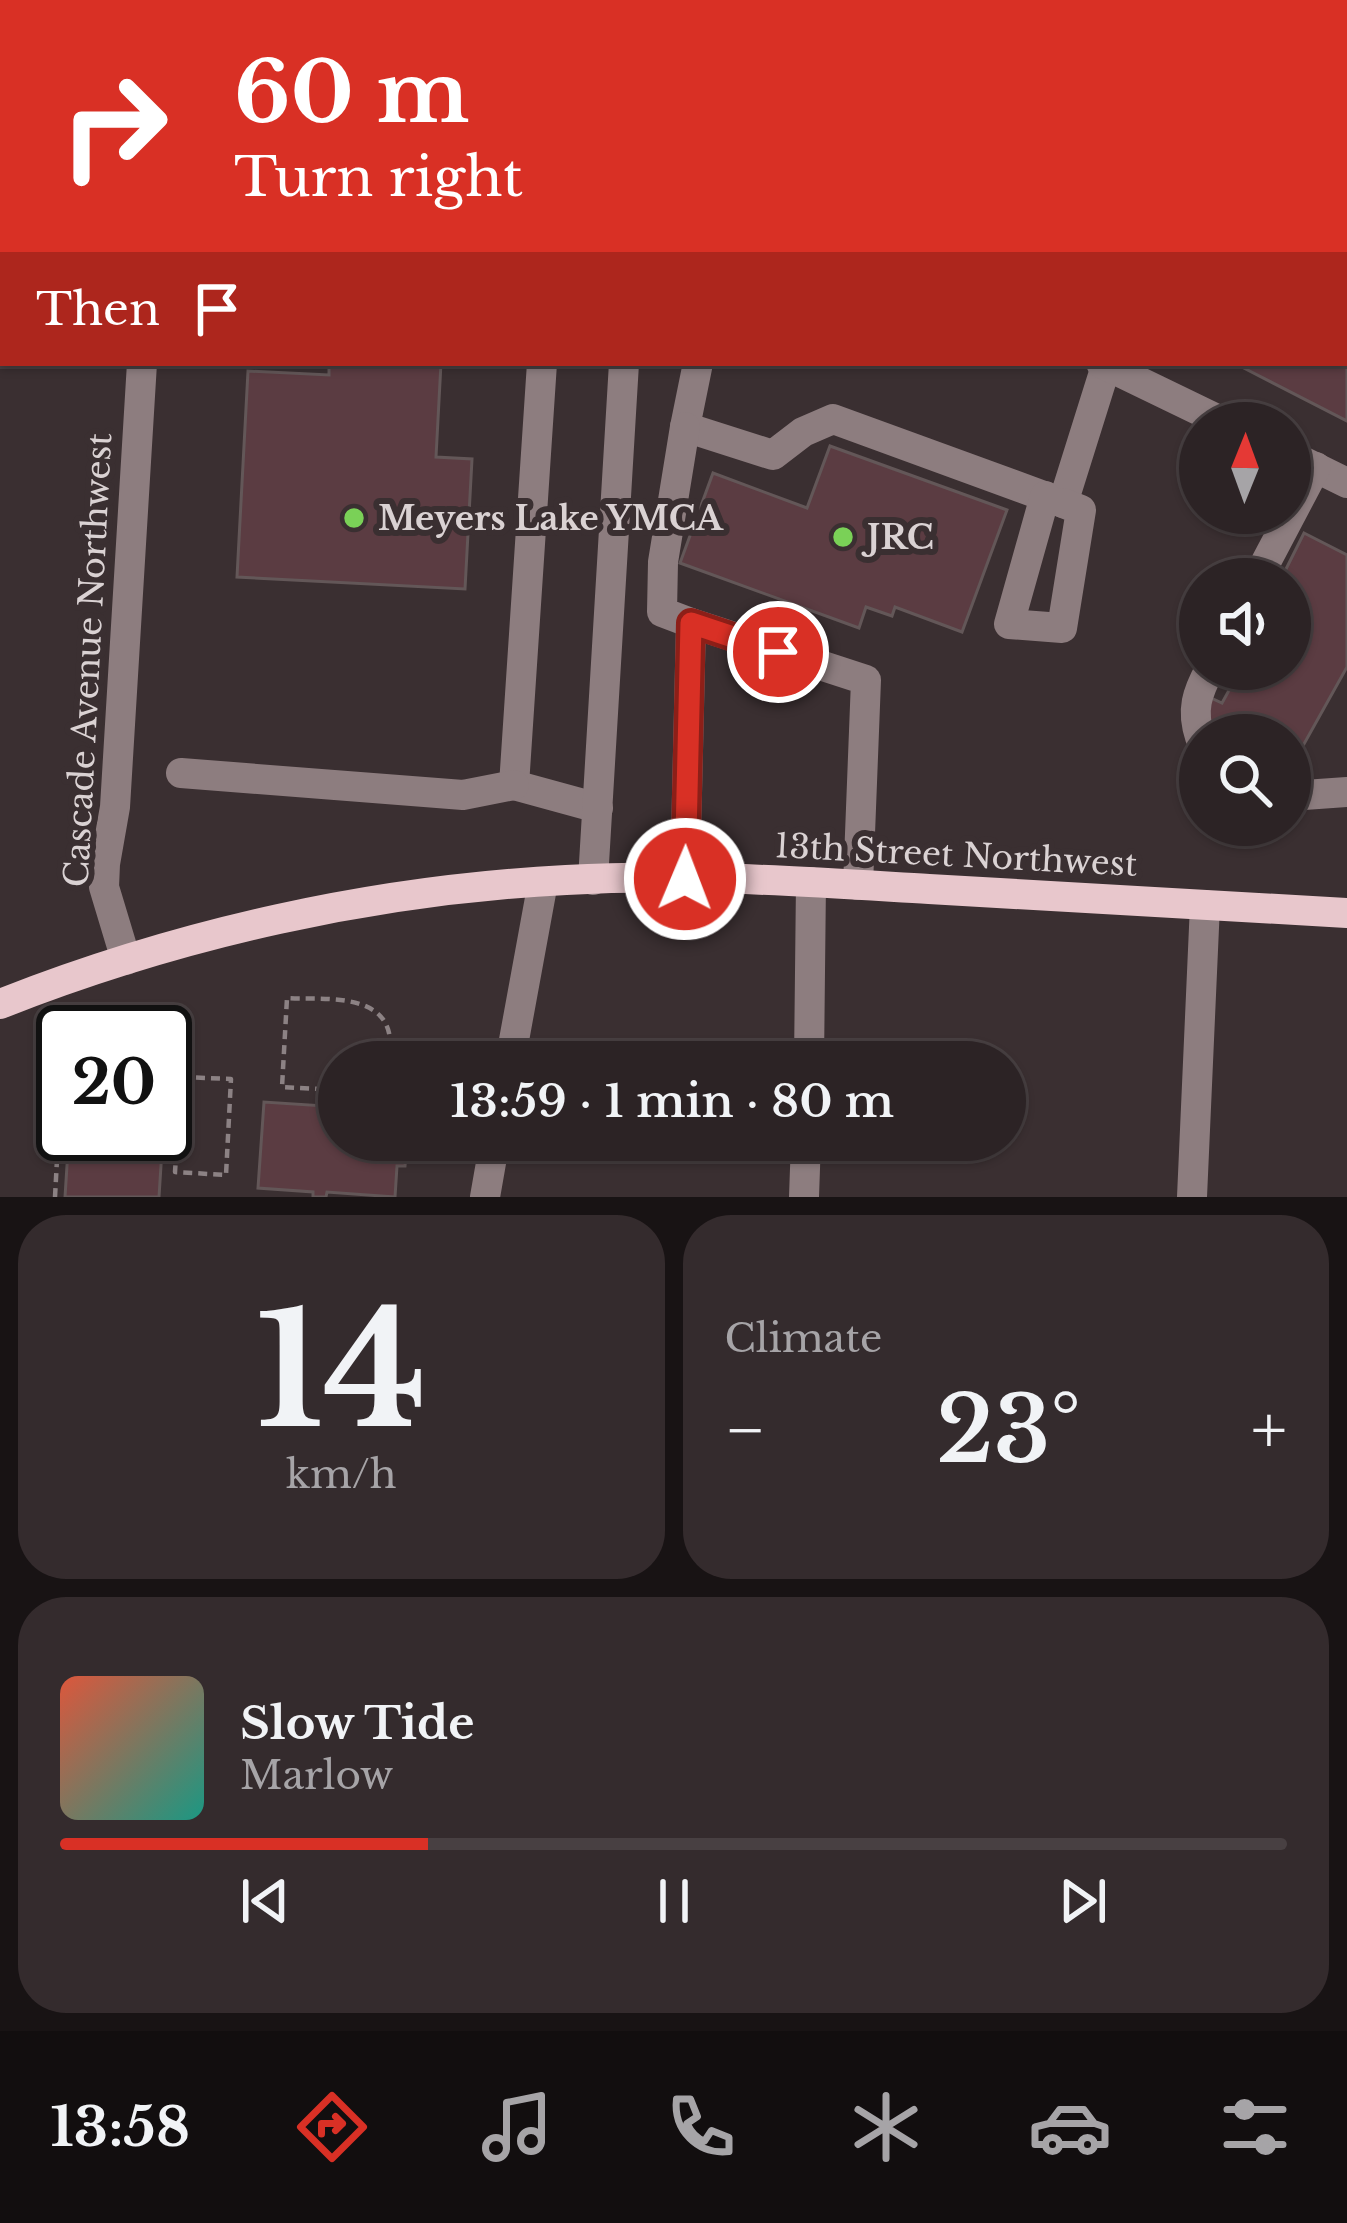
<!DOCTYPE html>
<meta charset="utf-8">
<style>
:root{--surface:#2c2325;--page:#342b2d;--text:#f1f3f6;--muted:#a6a4a7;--line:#484042;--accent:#d93025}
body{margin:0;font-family:"Libre Baskerville",serif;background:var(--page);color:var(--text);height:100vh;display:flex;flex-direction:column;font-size:45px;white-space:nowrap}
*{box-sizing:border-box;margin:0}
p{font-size:39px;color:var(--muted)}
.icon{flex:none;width:66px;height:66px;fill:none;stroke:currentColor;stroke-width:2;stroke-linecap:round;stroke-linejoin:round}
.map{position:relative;height:1197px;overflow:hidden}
.panel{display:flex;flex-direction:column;gap:18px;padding:18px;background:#181314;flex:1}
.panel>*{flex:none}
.top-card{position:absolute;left:0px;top:0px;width:1347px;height:366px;box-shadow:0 3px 9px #0004,0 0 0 3px var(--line);background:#d93025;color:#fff;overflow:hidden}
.needle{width:78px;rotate:1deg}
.fabs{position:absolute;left:1179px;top:402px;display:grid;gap:24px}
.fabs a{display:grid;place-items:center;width:132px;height:132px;border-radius:50%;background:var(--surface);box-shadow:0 3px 9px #0004,0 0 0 3px var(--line);font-size:60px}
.speed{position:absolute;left:36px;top:1005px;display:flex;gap:24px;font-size:60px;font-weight:700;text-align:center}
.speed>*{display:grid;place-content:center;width:156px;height:156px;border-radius:50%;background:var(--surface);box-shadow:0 3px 9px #0004,0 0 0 3px var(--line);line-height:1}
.speed .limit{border:6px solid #111;border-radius:18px;background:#fff;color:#111}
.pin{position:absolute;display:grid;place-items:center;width:102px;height:102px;color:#fff;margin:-51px;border:6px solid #fff;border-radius:50%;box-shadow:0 3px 12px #0007}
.me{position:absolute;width:132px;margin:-66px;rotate:1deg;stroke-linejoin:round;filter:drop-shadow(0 0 9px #0008)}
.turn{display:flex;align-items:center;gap:42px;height:252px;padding:0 36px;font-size:54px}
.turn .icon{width:156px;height:156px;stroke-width:2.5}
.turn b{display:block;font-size:84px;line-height:102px}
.then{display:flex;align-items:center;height:114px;padding:0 36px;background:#0003;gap:24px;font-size:45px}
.big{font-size:90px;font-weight:600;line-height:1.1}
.panel .widget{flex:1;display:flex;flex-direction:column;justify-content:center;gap:18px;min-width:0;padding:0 42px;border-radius:48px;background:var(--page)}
.panel .dial{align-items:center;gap:0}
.dial b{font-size:156px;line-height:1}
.song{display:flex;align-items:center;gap:36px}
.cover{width:144px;height:144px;border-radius:18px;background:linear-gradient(135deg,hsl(10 70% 55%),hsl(170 70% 35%))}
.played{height:12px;border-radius:6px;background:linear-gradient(90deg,var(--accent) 30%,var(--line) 30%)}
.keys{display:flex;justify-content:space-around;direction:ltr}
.heat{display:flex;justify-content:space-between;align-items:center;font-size:66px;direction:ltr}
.panel .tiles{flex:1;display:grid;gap:18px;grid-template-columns:1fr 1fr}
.widget:last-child{grid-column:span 2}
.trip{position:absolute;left:318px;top:1041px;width:708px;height:120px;border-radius:60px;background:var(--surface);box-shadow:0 3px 9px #0004,0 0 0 3px var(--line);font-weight:600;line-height:120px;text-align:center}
.tab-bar{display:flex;height:192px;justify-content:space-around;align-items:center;background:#120e0f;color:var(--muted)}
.tab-bar .icon{width:84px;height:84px}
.tab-bar .active{color:var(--accent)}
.tab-bar b{font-size:54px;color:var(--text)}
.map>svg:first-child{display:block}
.building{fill:#5b3c42;stroke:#635758;stroke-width:3}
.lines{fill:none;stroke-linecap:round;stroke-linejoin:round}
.path{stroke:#8c8284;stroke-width:4.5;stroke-dasharray:9 6;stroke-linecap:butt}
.minor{stroke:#8d7d7f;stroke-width:30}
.major{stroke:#e8c7cc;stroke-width:30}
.route-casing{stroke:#8d1f18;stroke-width:30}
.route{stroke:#d93025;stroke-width:21}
.poi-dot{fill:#7ad157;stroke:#3a2f31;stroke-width:4.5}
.labels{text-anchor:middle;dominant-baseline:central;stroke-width:12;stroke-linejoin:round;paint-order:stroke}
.poi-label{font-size:33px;font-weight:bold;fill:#dad2d3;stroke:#3a2f31;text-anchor:start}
.street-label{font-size:33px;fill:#dad2d3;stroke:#3a2f31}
</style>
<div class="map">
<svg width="1347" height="1197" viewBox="0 0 1347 1197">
<rect width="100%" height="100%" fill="#3a2f31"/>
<g class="building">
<path d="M1344,293L1347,295V421L1234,363H1344Z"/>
<path d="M329,363H441L436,457L472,459L465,589L237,577L248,371L329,375Z"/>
<path d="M830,446L1007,510L962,632L895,607L892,616L866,607L859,628L680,563L713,473L807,508Z"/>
<path d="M1304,533L1347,555V667L1290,769V735H1218L1220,732L1188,715L1200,693L1222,703L1237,676L1255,684L1262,669H1290V639L1307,605L1290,596V579H1281Z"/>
<path d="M324,1092L339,1093V1140H399L398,1145H407L405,1166H397L395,1197L327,1192L326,1197H313V1192L258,1188L264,1102L324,1106Z"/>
<path d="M69,1134H163L159,1197H65Z"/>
</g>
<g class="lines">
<g class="path">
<path d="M181,1077L231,1079L226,1175L175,1172Z"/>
<path d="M339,1090L282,1087L287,998C319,1000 380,992 389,1033C391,1042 389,1053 388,1062"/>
<path d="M406,1156L430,1158"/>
<path d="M55,1197L59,1122H63"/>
</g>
<g class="minor">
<path d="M128,0L129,3"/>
<path d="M431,0L435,3"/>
<path d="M795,0L800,3"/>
<path d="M666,3V0"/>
<path d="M825,3V0"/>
<path d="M1302,3L1304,0"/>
<path d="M0,218H3"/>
<path d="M1344,235H1347"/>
<path d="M0,270H3"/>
<path d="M542,363L514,785L598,808"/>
<path d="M698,363L685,427L773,455L803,432L833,419L1063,503L1106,366"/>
<path d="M1101,363L1225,423"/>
<path d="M685,427L663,562L662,612L691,623"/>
<path d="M1290,455L1347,483"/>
<path d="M1045,496L1009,624L1062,628L1081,510L1063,503"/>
<path d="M1257,579L1316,467"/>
<path d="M1200,737C1191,710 1197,693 1210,669"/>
<path d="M181,773L463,795L514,785"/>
<path d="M1290,796L1347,792"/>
<path d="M685,879L691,623L866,680L858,885"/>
<path d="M593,880L624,363"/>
<path d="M126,960L104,887L105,864L115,807L142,363"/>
<path d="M510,1062L543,882"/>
<path d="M809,1062L811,882"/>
<path d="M485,1197L495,1140"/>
<path d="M804,1197L806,1140"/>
<path d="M1192,1197L1205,905"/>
</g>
<path class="major" d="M0,1004C180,933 373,890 566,880C687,873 809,882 929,889C1069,897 1208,905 1347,913"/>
</g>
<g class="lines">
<defs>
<path id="route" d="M685,879L691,623L778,652"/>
</defs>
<use href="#route" class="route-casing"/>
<use href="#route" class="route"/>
</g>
<g class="poi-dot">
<circle cx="354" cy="518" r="12"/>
<circle cx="843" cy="537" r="12"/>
</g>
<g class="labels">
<g class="poi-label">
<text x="378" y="518">Meyers Lake YMCA</text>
<text x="867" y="537">JRC</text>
</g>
<g class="street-label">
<text transform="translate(88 660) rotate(-87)">Cascade Avenue Northwest</text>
<text transform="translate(956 855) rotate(3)">13th Street Northwest</text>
</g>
</g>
</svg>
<div class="fabs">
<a><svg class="needle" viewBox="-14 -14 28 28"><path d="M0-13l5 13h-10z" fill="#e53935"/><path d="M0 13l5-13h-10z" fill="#a6a4a7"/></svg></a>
<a><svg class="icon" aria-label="sound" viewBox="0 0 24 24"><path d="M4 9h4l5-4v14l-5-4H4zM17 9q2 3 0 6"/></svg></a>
<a><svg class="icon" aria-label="search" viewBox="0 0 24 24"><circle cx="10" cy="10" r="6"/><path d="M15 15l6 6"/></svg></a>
</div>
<div class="speed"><div class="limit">20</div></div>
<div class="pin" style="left:778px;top:652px;background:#d93025"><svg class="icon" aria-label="arrive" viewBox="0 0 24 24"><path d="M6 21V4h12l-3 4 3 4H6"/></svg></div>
<svg class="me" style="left:685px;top:879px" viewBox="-20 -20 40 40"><circle r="17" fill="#d93025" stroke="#fff" stroke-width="3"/><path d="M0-11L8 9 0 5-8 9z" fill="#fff"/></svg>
<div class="trip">13:59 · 1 min · 80 m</div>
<div class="top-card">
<div class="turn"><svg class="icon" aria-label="right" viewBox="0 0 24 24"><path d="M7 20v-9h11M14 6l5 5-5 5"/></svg><div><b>60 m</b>Turn right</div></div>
<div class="then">Then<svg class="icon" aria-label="arrive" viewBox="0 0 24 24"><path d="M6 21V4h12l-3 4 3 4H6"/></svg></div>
</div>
</div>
<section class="panel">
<div class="tiles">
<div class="widget dial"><b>14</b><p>km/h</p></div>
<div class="widget"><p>Climate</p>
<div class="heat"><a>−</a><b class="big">23°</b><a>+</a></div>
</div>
<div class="widget">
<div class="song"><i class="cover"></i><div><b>Slow Tide</b><p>Marlow</p></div></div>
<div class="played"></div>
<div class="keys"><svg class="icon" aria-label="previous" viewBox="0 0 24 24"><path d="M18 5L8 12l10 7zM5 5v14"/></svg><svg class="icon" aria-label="pause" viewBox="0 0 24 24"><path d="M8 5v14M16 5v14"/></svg><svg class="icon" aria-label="next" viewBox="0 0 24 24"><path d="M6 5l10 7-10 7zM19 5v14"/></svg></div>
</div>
</div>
</section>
<nav class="tab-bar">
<b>13:58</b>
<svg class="icon active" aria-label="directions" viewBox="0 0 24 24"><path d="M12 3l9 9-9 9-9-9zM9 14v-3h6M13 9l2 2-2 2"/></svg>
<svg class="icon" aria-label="music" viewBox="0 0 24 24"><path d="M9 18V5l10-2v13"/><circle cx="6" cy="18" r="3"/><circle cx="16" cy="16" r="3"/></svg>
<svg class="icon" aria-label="phone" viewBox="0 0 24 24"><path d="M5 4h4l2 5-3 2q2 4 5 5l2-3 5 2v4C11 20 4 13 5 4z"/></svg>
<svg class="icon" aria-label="climate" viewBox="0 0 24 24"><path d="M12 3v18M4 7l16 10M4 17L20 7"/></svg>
<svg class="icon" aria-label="car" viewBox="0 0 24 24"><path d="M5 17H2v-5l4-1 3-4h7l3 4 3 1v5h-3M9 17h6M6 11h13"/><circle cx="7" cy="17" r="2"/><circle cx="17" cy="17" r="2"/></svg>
<svg class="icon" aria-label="filters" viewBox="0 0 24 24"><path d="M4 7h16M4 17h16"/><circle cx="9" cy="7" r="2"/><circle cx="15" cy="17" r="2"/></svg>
</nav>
